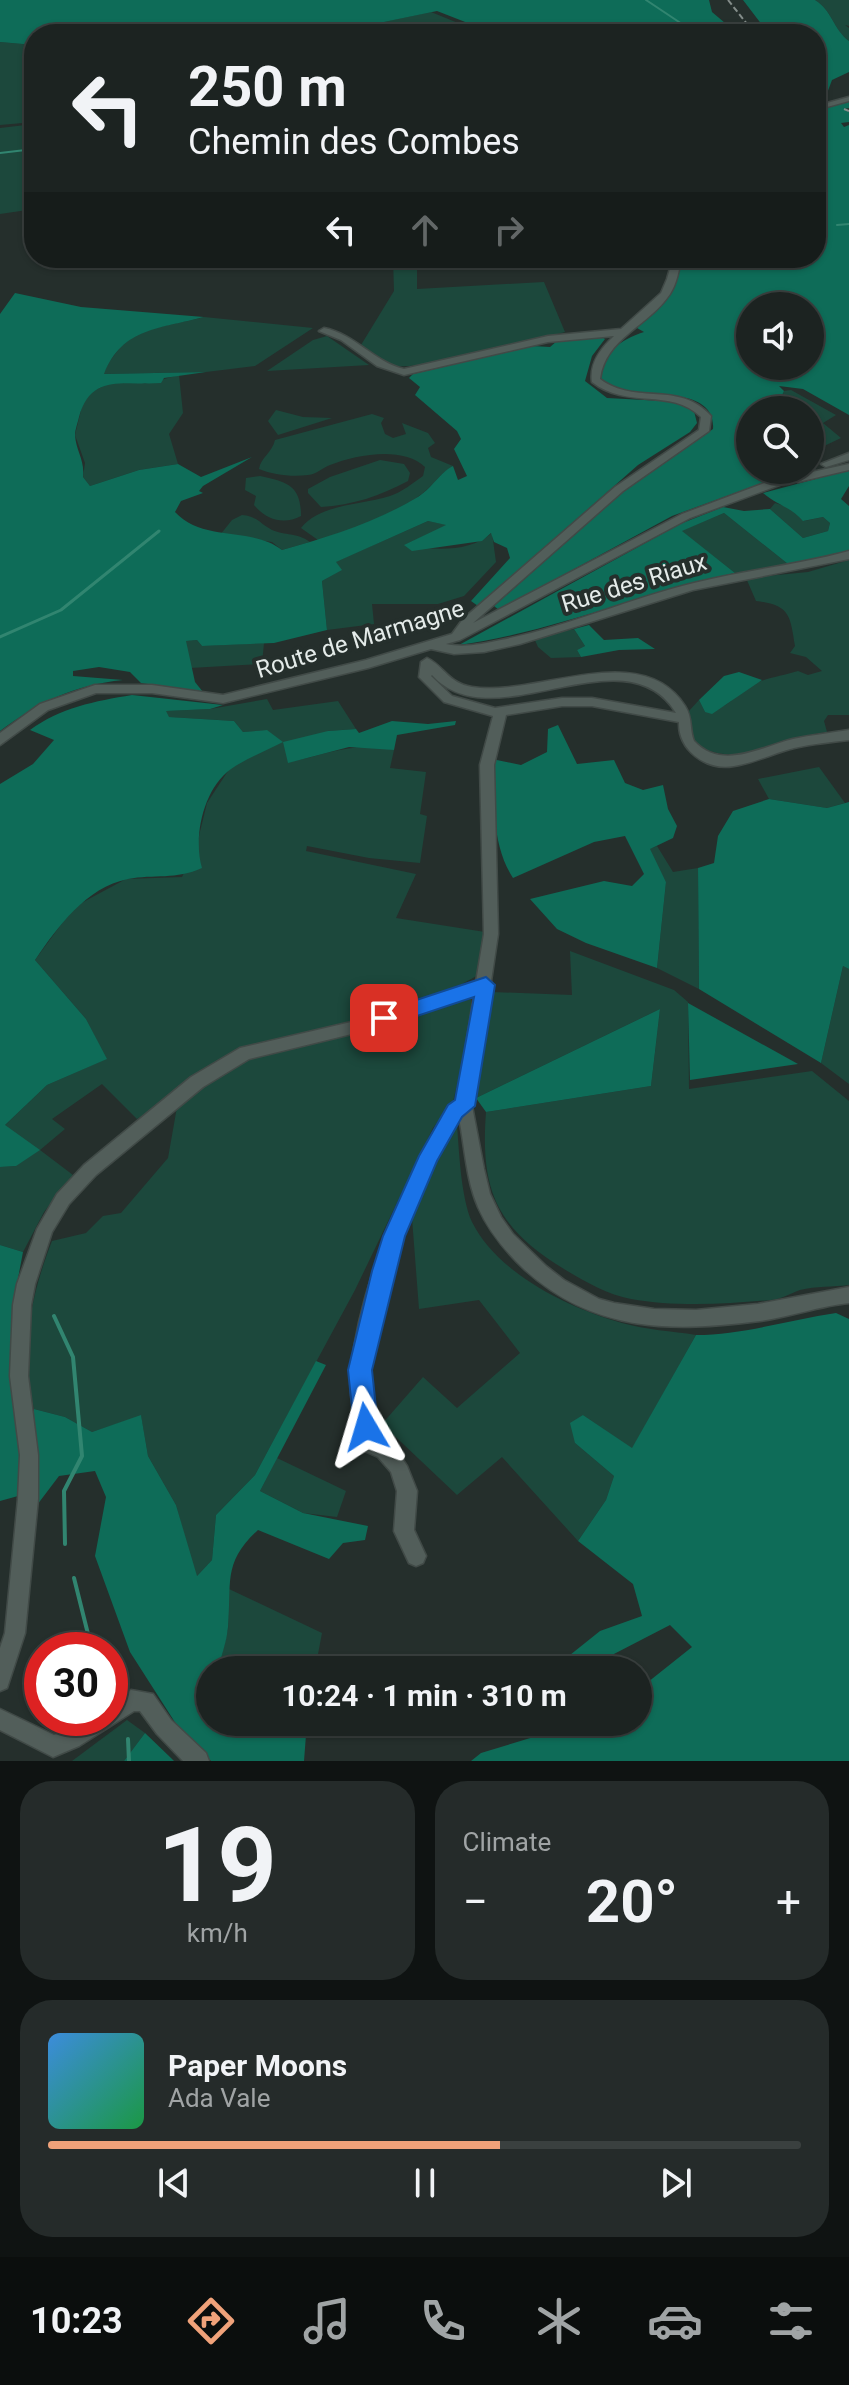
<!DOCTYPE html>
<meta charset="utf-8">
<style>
:root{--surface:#1c2321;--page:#252b2a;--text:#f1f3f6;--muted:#a0a4a5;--line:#3a403f;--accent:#f0a27a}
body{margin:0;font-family:Roboto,sans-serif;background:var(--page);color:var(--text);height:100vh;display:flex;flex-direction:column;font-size:30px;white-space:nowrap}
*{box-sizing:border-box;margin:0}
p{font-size:26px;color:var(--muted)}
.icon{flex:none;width:44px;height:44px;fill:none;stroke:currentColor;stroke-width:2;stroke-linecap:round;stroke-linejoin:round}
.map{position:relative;height:1761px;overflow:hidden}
.sheet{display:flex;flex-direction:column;gap:20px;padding:20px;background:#0f1312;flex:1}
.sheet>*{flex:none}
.top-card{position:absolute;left:24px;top:24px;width:802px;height:244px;border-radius:32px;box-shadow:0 2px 6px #0004,0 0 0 2px var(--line);background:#1c2321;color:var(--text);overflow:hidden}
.tools{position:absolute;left:736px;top:292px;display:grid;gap:16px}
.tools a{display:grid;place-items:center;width:88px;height:88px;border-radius:50%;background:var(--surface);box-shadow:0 2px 6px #0004,0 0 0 2px var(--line);font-size:40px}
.speed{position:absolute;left:24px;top:1632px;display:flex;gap:16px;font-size:40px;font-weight:700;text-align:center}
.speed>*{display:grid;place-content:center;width:104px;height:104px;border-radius:50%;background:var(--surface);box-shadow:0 2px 6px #0004,0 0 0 2px var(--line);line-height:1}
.speed .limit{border:12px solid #d22;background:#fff;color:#111}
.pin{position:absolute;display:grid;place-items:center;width:68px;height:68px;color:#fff;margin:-34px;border-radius:16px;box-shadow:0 4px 12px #0006}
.me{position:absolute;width:88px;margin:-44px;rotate:353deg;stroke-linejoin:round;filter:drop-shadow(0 0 6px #0008)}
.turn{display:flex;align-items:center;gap:28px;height:168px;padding:0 32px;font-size:36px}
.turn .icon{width:104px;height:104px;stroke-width:2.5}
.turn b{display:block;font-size:56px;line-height:68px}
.lanes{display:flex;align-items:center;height:76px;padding:0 32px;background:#0003;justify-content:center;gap:40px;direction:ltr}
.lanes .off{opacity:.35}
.big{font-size:60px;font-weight:700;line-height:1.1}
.sheet .tile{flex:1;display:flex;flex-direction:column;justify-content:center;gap:12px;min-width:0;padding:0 28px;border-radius:32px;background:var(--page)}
.sheet .dial{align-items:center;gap:0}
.dial b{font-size:104px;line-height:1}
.song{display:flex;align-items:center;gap:24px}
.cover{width:96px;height:96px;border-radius:12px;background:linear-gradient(135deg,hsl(210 70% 55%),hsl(140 70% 35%))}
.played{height:8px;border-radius:4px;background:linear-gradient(90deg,var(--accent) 60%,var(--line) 60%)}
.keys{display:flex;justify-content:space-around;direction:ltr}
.heat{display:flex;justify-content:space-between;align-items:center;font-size:44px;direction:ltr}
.sheet .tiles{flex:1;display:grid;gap:20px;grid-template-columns:1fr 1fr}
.tile:last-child{grid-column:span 2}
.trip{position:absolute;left:196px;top:1656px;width:456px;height:80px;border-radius:40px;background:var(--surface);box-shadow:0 2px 6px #0004,0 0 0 2px var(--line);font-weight:700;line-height:80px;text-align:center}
.tab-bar{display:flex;height:128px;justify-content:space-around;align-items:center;background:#0b0e0d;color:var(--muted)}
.tab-bar .icon{width:56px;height:56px}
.tab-bar .current{color:var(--accent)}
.tab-bar b{font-size:36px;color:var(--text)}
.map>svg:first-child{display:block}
.green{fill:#1c483c}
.forest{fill:#0e6c58;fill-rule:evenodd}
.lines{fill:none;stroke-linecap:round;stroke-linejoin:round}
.stream-far2{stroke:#318570;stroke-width:2}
.stream-far1{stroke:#318570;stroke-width:3}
.stream{stroke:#318570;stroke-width:4}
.minor-casing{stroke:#414a47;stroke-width:3}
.minor{fill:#525e5a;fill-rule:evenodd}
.rail{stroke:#848d8a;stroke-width:2;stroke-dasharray:6 3;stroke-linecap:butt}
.route{fill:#1a73e8;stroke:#114b97;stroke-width:2}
.labels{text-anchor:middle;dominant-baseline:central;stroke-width:8;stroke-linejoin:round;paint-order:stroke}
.street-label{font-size:24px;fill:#e4ebe9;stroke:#252f2c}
</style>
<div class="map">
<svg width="849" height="1761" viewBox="0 0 849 1761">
<rect width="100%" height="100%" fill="#252f2c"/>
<g class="green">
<path d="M815,0H849V26L845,25L849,28V41C833,29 832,10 815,0Z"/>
<path d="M431,12L485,34H326Z"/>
<path d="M0,42L34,45V122L0,125Z"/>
<path d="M34,124V209L0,214V128Z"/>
<path d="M393,258H417V289L544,282L565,332C532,340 404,378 379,363C373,359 367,350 361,345L394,291Z"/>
<path d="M204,317L313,328L255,366L206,372L103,374C128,324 155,330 204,317Z"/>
<path d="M327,336L369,365L267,371L313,340Z"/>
<path d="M179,375L183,413L169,434L178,464L139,470L90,486L83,477L85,463L75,435L83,402L91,392L108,384L135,381L145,384Z"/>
<path d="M791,390L836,415L823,423L841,438L822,447L810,436V410H782L777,406L784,391Z"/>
<path d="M276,410L303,417L332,418L278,435L268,421Z"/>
<path d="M372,414L384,418L381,423L385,434L393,438L406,434L402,423L428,433L435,443L428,448L431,457L453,466C440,473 430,490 416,498C386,516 351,531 318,540L301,528C320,504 361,505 390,496C402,492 413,483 423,476L425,467C404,446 357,454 330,465C322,468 317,474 308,475C292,477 273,475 259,469C261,457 272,453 275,440Z"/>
<path d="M380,460L404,464L410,473L408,481C380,496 353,505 321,507L308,493V489L330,477Z"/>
<path d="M260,476C287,482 301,485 301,516C284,525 266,520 254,505L256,496L245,490L246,478Z"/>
<path d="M775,503L792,508L804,521L823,517L830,523L828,531L803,538L770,509Z"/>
<path d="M724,513L788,564L735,573L681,531Z"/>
<path d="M242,515C257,516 260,524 272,530C286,536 296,532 310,542L282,550L272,542L220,535L232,520Z"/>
<path d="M428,521L448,525L405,545C433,550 469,553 492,533L496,562L464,596L438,604H372L374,624L327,630L322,581L341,570L335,562Z"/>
<path d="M849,560V715H828L824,721L827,732C778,737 738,772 694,743L688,712L699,700L705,712C733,708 738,689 761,681C772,677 786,675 798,671L808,675L822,671L806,657L790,653L795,646C790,615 790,605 756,601L746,578L808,572Z"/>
<path d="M574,629L585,646L577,650L581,657L551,658L538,647L534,638Z"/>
<path d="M197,640L202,646L264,643L262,664L190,668L185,641Z"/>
<path d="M267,699L273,710L338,701L356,729L328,731L288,762C324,756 356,740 394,750L390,768L426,772L420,814L427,816L420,863L369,858L307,846L306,851L416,874L396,918L485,932L480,974L462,984L381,1013L250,1047L137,1119L102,1084L52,1119L65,1129L40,1150L73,1175L44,1212L23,1252L0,1245V1167L16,1166L4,1126L47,1085L106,1059L86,1019L35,960L74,907L126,879L182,877L196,848L207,803L228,771L267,730L243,732L234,721L168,717L165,711L210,709Z"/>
<path d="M819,767L845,803L827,808L769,799L758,779Z"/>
<path d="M657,846L673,872L698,868L699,989L657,968L666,882L649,849Z"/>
<path d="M570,951L674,990L688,1002L689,1089L812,1071L849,1101V1285C833,1287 816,1286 800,1290C791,1293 782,1299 771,1300C727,1304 675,1307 631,1299C608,1295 584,1281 564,1269C497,1228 480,1191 486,1112L651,1086L660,1009L476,1098L492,992L572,995Z"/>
<path d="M843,966L849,969V1084L821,1063Z"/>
<path d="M471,999V1027L453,1102L433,1128L355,1290L255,1475L216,1515L212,1560L196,1577L176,1505L148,1456L141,1416L92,1432L65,1417L34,1409C20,1349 30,1298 52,1241L86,1233L103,1216L121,1213L168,1158L177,1107L202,1084L247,1060L330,1040Z"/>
<path d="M457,1124C459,1151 461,1198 472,1222C498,1274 569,1308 622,1323C646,1330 672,1331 696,1335L632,1449L583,1415L575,1443L614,1476L606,1500L578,1541L502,1457L457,1495L382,1424L423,1377L457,1408L520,1353L479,1300L419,1309L412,1218L447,1138Z"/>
<path d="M277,1458L346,1491L337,1517L303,1513L260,1491Z"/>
<path d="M229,1589L322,1633L315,1670H218L228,1630Z"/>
<path d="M127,1720L145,1733L124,1761H72Z"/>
</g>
<g class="forest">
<path d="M0,0H709L712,12L738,34H496L437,11L326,34H34V45L0,42Z"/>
<path d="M743,0H815C832,10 833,29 849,41V72L832,80L826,96L816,93V34H769Z"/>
<path d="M849,101V108L844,109L849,112V122L841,123L844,127L849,125V415L803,389L779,386L784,391L777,406L782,410H750V470H798L672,516L499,610L494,606L623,492L713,429C716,388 653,396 627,393C617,391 607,384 598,379C605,352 619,340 644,332L637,328C659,307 680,290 681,258H816V110ZM750,306H810V366H750Z"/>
<path d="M15,293L81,307L204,317C160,329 123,327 104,374L206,372L164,378L161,383C126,386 91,372 79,417C78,422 75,430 75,435C76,451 85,460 83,477L90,486L139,470L178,464L201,477L252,457L203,486L199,491L203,493L181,501L175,512C204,543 251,526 282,550C328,537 374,523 416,498C431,490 440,472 453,466L458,480L467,476L454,449L461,439L457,431L415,395L420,387L409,378L413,374L532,346L550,347L557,341L600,336L605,339L592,356L585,381L607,398L663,401L681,404L694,411L697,423L690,432L638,465L478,606L471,601L510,558L507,548L494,542L491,533L482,541L412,551L404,545L446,525L428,521L336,562L342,570L322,581L327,630L274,643L202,646L197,640L186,641L195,682L203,692L141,683L130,672L99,667L73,671V676L123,680C74,685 39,702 0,731V314Z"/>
<path d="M849,470V486L841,499L849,506V551L806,563L788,564L724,513L682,531L735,573C641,593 557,631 459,645L680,524L723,507L744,511L770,509L803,538L828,531L830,523L823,517L803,521C791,507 777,505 763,493Z"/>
<path d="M589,625L604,640L638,638L655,649L619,650L581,657L577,650L585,646L574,629Z"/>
<path d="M739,672L762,680L712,714L705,712L699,700L724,676Z"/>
<path d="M132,695L223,705L210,709L166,711L169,717L234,721L243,732L267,730L283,742L328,731L356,729L359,733L392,721L428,724L456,721L455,725L397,735L394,750L349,747L288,763L283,742C266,751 247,758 231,769C203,789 193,838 202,868C176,880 154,874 128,879C86,887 57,928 35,960L86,1019L107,1059L47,1085L5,1125L40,1150L16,1166L0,1167V784L33,764L54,740L30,730C60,708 95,701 132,695Z"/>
<path d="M558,725L577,764L614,760L625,783L643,790L663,785L668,809L677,826L673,838L650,849L666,882L657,968L586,943L557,929L530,899L604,881L632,886L644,874L625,836L594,842L513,878C491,844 494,798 492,759L521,765L547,752L548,729Z"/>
<path d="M769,799L827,808L849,802V969L843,966L821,1063L699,989L698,868L714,863L718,836L733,811Z"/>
<path d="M688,1003L798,1064L690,1080Z"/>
<path d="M660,1009L651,1086L486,1112L476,1098Z"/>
<path d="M0,1245L23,1252L16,1289L11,1379L22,1457L18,1496L0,1501Z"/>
<path d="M836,1313L849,1319V1761H471L481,1753L583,1722H638V1690L692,1647L670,1625L583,1670H572L565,1659L600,1631L642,1616L633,1584L578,1541L606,1500L614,1476L575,1443L570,1423L583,1415L632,1448L696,1335C741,1335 790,1320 836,1313Z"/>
<path d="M316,1361L326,1365L260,1491L303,1513L368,1526L365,1540L343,1543L329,1559L258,1530C222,1563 232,1583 228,1627C227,1641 221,1656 218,1670H210V1722H307L304,1761H211L178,1727L130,1652L95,1556L106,1497L95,1471L59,1476L34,1509V1409L65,1417L92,1432L141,1415L148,1456L176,1505L197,1576L212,1560L216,1515L255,1475Z"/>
<path d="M145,1733L171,1758L174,1761H124Z"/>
</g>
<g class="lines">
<g class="stream-far2">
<path d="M646,0L697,34"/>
<path d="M0,153L34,149"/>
<path d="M837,225L849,224"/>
<path d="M816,231L827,227"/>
<path d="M711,259L714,258"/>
</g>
<path class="stream-far1" d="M0,637L61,610L159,531"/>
<g class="stream">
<path d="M54,1316L73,1357L82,1456L64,1491L65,1544"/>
<path d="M74,1578L92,1650"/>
<path d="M128,1739L129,1761"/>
</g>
<defs>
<g id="minor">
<path d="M849,97V101L816,110V106Z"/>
<path d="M673,258H681C679,270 677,283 670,294C649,326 605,338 600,379C636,406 679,380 711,416L709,431L623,491L473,623L682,514L799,470H810V467L814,470L812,472L849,464V470L798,482L793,480L690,518L460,640L446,644C463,648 483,644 501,640C567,627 628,599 694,583C745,570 798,565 849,551V559L693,590L520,644L484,652L454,654L431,649L368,668L223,703L152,693H96L48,710L0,745V733L40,704L95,685H152L223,695L366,660L452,634L463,619L615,487L699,430L701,417C670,387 628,410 592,382C589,363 601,348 614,336L548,342L404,375L377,366L341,340L319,331L324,328C355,334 374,362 404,369L548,336L621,329L661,293L667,279Z"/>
<path d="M849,453V460L826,467L821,464Z"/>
<path d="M427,658C444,666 448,683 472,687C534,698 641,637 685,706C693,718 689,729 694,741C722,771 761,747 793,739C811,735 831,733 849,730V740C831,742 812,744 794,748C774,753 754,763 734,766C706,771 678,750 679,722L592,706H562L506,715L494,765L498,934L491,981L493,985L490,990L472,1106L484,1169L490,1194L501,1217L513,1234L546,1266L564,1280L599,1299L614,1303L654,1309L696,1310L758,1304L849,1287V1303C819,1306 790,1317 760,1321C672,1332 595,1333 525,1270C506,1252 489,1232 478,1207C466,1179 465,1148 459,1118C421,1183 370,1301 369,1377C368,1397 373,1417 377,1437L392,1443L407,1466L417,1491L414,1530L426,1556L423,1563L416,1566L409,1563L394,1531L397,1491L391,1472L378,1457L362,1450L360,1443C355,1419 348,1394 351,1369C360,1290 393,1212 429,1142C437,1128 443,1110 457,1102L474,995L364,1031L249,1059L203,1087L96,1175L69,1204L52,1232L35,1284L31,1305L28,1376L38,1455V1499L25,1633L7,1688L0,1691V1648L5,1633L18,1499L20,1455L10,1376L13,1305L17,1284L37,1229L57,1194L84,1165L191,1077L240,1048L364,1019L476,982L484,934L480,765L493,716L444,702L419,677L421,662ZM432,675C493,743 625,629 676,713L592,698H562L495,708L452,696L431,676Z"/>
<path d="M131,1690L153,1694L171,1720L206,1753L209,1761H183L157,1734L140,1711H134L79,1746L53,1757L0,1730V1709L54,1735L66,1731L85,1718H110V1702Z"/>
</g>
</defs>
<use href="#minor" class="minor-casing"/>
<use href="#minor" class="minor"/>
<g class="rail">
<path d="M728,0L755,34"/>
<path d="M844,109L849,111"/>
</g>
</g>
<path class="route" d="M486,977L495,985L475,1106L462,1117L437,1161L405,1236L372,1370L378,1427L374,1435L366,1439L357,1435L354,1427L348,1370L372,1271L383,1236L419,1156L448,1105L455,1100L474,997L384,1027L374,1018L377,1013Z"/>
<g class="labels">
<g class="street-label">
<text transform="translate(634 583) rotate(-17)">Rue des Riaux</text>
<text transform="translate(360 639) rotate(-17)">Route de Marmagne</text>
</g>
</g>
</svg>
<div class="tools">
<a><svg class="icon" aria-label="sound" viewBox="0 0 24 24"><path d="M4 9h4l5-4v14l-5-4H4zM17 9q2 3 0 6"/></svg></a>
<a><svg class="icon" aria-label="search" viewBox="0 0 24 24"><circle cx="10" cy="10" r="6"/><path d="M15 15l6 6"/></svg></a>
</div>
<div class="speed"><div class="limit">30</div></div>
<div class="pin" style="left:384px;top:1018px;background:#d93025"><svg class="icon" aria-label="arrive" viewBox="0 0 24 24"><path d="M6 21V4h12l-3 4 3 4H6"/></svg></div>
<svg class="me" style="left:366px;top:1427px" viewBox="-20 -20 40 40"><path d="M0-17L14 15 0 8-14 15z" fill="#1a73e8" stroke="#fff" stroke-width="4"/></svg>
<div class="trip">10:24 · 1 min · 310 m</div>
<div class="top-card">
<div class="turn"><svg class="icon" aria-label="left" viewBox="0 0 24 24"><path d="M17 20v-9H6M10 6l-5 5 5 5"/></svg><div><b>250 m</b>Chemin des Combes</div></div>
<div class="lanes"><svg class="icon" aria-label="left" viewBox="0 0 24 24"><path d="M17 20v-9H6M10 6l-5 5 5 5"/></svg><svg class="icon off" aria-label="ahead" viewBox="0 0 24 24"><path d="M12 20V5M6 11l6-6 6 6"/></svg><svg class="icon off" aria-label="right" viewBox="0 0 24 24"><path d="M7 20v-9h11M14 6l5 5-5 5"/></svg></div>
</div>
</div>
<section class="sheet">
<div class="tiles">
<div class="tile dial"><b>19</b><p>km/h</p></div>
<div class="tile"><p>Climate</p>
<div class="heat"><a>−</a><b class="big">20°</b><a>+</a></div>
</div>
<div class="tile">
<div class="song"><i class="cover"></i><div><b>Paper Moons</b><p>Ada Vale</p></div></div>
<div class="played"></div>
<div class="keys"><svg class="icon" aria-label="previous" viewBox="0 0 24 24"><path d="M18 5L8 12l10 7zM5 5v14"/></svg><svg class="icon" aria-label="pause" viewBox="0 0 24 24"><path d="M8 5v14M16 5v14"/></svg><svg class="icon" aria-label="next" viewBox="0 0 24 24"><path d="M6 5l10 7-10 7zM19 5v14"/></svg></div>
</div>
</div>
</section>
<nav class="tab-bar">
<b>10:23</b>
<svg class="icon current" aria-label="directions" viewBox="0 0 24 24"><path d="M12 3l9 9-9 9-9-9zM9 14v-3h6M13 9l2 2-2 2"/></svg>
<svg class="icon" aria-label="music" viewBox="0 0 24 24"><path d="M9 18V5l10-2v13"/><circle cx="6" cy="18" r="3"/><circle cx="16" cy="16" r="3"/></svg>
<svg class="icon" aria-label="phone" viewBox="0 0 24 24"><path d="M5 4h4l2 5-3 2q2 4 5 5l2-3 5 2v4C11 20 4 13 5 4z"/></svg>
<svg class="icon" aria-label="climate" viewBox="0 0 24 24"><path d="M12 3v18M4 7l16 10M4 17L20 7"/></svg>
<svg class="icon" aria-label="car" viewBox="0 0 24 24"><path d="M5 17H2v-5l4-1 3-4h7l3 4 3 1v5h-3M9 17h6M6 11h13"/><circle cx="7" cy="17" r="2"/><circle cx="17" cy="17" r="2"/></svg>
<svg class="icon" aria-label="filters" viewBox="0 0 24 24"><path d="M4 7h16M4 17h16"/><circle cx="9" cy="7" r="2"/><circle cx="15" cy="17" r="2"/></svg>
</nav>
